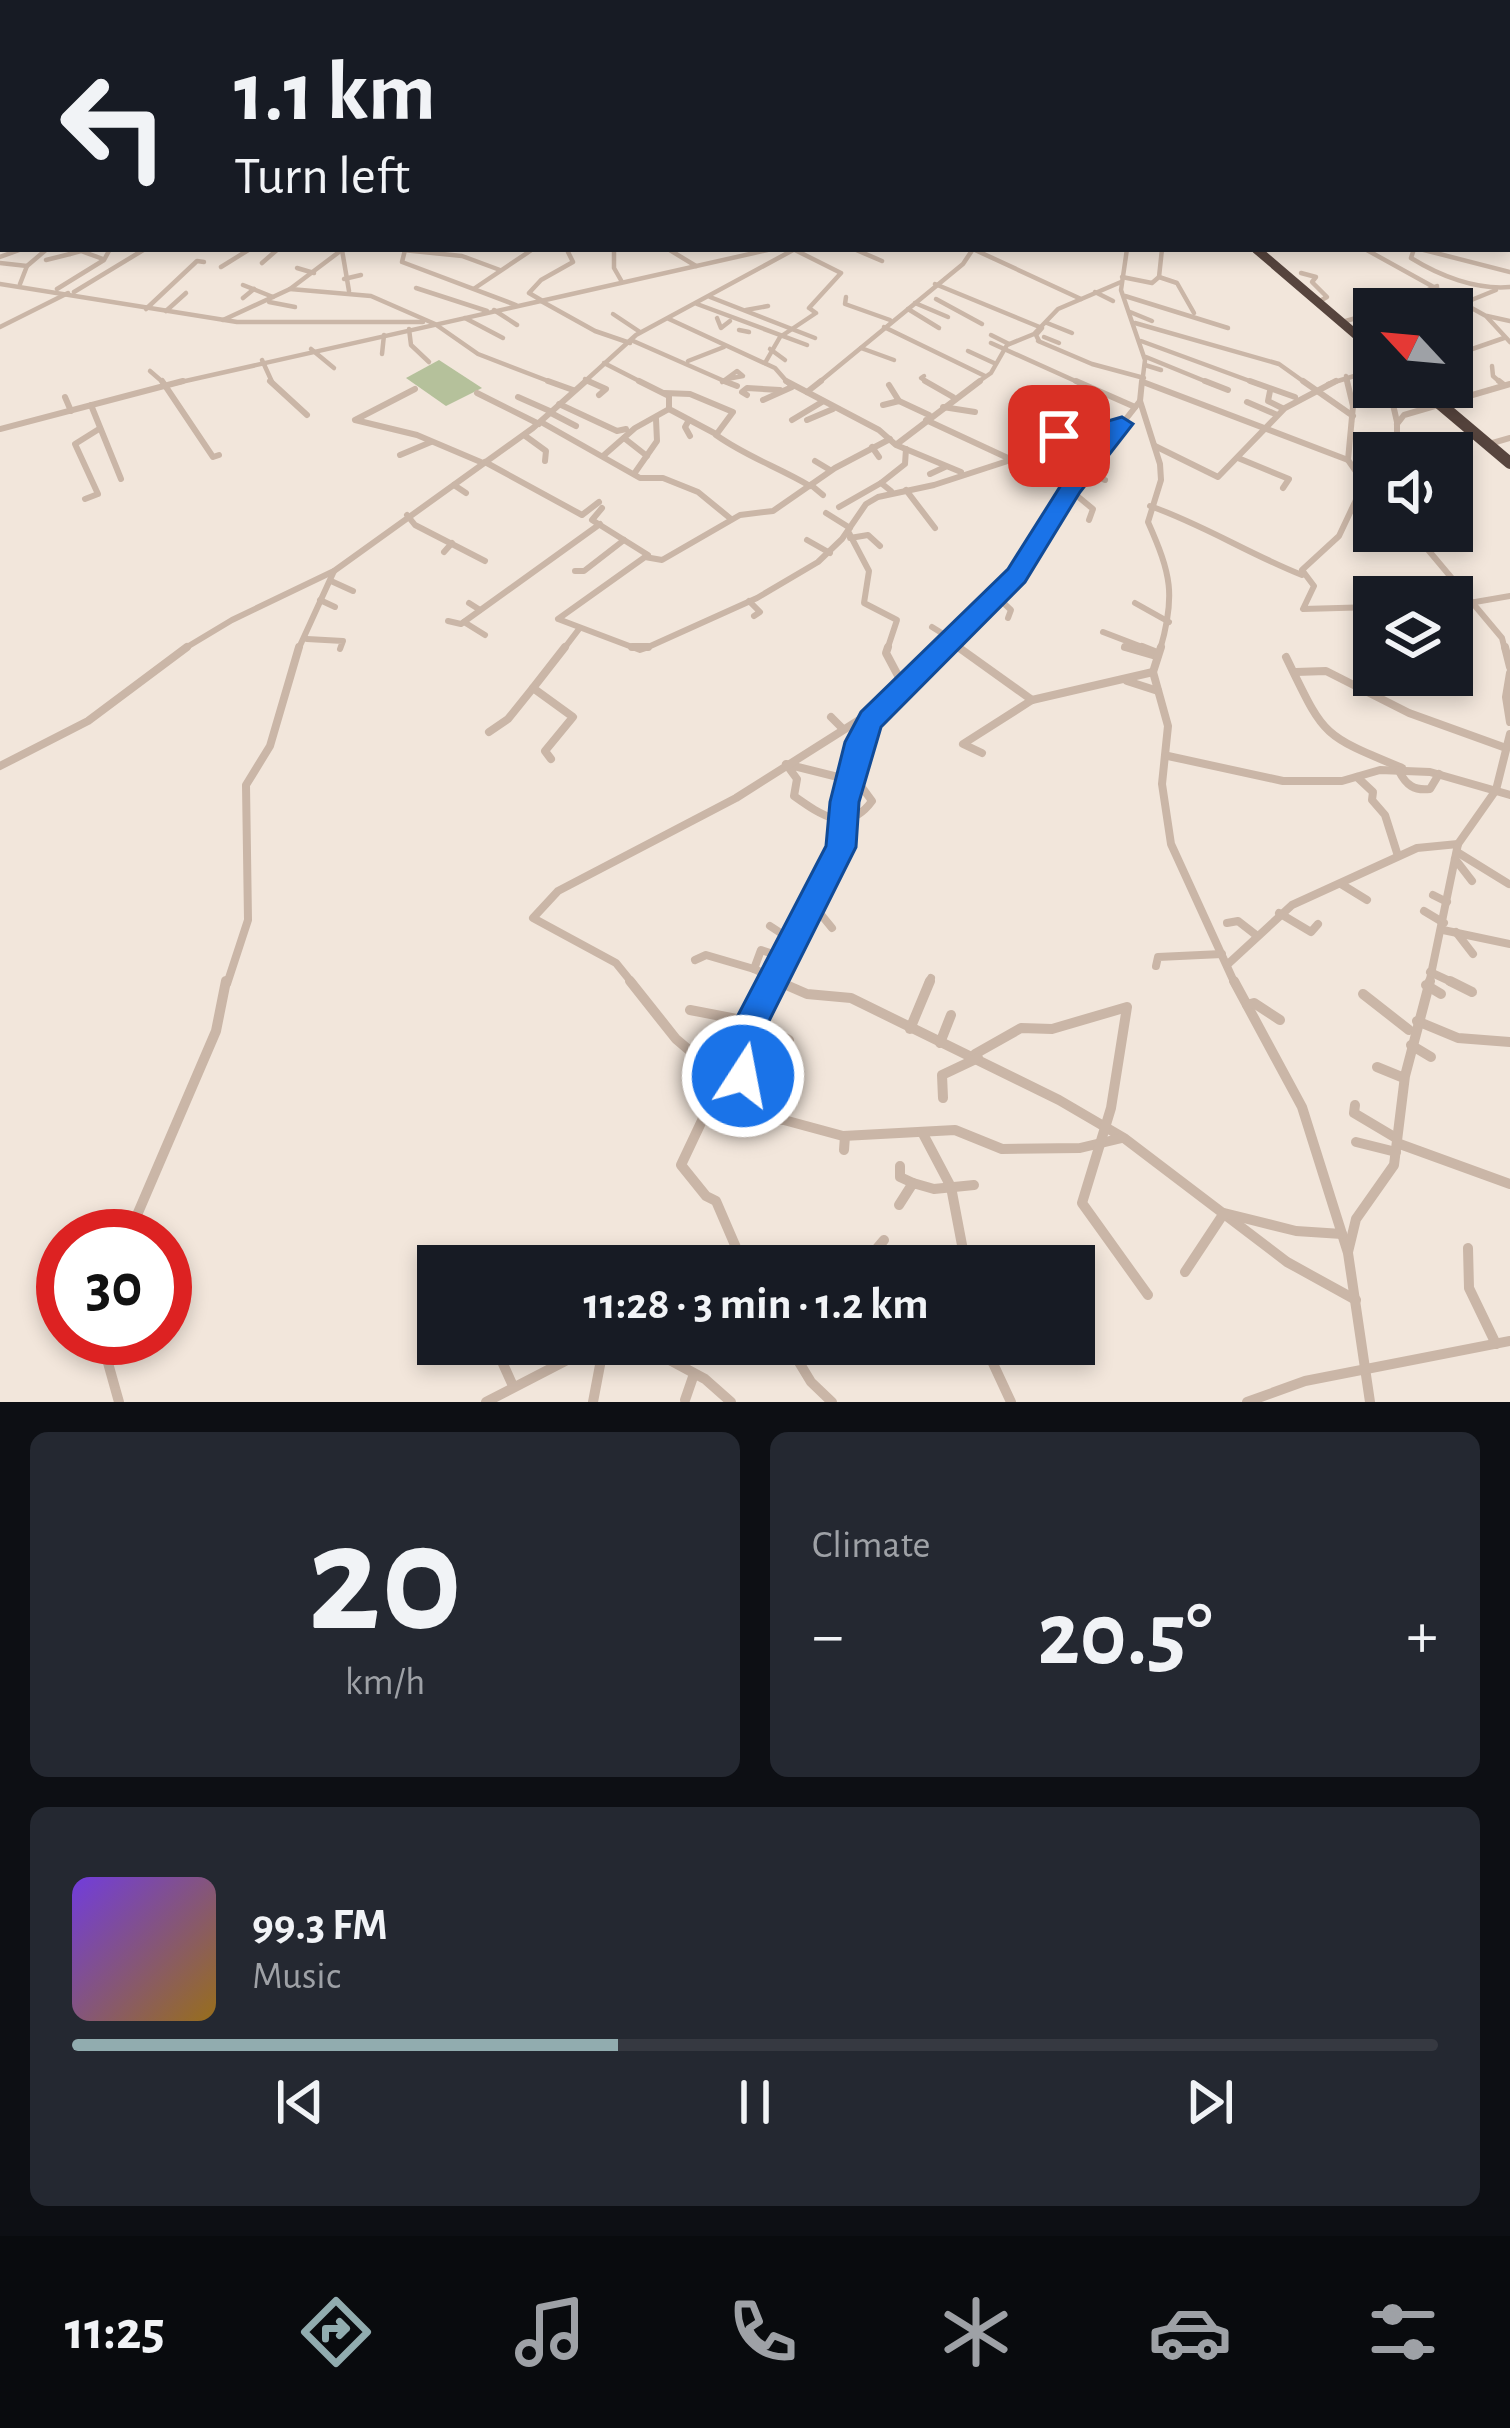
<!DOCTYPE html>
<meta charset="utf-8">
<style>
:root{--surface:#171b24;--page:#242831;--text:#f1f3f6;--muted:#9ea1a6;--line:#363941;--accent:#91acaf}
body{margin:0;font-family:"Alegreya Sans",sans-serif;background:var(--page);color:var(--text);height:100vh;display:flex;flex-direction:column;font-size:45px;white-space:nowrap}
*{box-sizing:border-box;margin:0}
p{font-size:39px;color:var(--muted)}
.icon{flex:none;width:66px;height:66px;fill:none;stroke:currentColor;stroke-width:2;stroke-linecap:round;stroke-linejoin:round}
.map{position:relative;height:1402px;overflow:hidden}
.panel{display:flex;flex-direction:column;gap:30px;padding:30px;background:#0d0f14;flex:1}
.panel>*{flex:none}
.hud{position:absolute;left:0px;top:0px;width:1512px;height:252px;box-shadow:0 6px 18px #0003;background:#171b24;color:var(--text);overflow:hidden}
.needle{width:78px;rotate:296deg}
.fabs{position:absolute;left:1353px;top:288px;display:grid;gap:24px}
.fabs a{display:grid;place-items:center;width:120px;height:120px;border-radius:0px;background:var(--surface);box-shadow:0 6px 18px #0003;font-size:60px}
.speed{position:absolute;left:36px;top:1209px;display:flex;gap:24px;font-size:60px;font-weight:700;text-align:center}
.speed>*{display:grid;place-content:center;width:156px;height:156px;border-radius:50%;background:var(--surface);box-shadow:0 6px 18px #0003;line-height:1}
.speed .limit{border:18px solid #d22;background:#fff;color:#111}
.pin{position:absolute;display:grid;place-items:center;width:102px;height:102px;color:#fff;margin:-51px;border-radius:24px;box-shadow:0 6px 18px #0006}
.me{position:absolute;width:132px;margin:-66px;rotate:11deg;stroke-linejoin:round;filter:drop-shadow(0 0 9px #0008)}
.turn{display:flex;align-items:center;gap:42px;height:252px;padding:0 36px;font-size:54px}
.turn .icon{width:156px;height:156px;stroke-width:2.5}
.turn b{display:block;font-size:84px;line-height:102px}
.big{font-size:90px;font-weight:700;line-height:1.1}
.panel .tile{flex:1;display:flex;flex-direction:column;justify-content:center;gap:18px;min-width:0;padding:0 42px;border-radius:18px;background:var(--page)}
.panel .dial{align-items:center;gap:0}
.dial b{font-size:156px;line-height:1}
.song{display:flex;align-items:center;gap:36px}
.cover{width:144px;height:144px;border-radius:18px;background:linear-gradient(135deg,hsl(260 70% 55%),hsl(40 70% 35%))}
.played{height:12px;border-radius:6px;background:linear-gradient(90deg,var(--accent) 40%,var(--line) 40%)}
.keys{display:flex;justify-content:space-around;direction:ltr}
.heat{display:flex;justify-content:space-between;align-items:center;font-size:66px;direction:ltr}
.panel .tiles{flex:1;display:grid;gap:30px;grid-template-columns:1fr 1fr}
.tile:last-child{grid-column:span 2}
.trip{position:absolute;left:417px;top:1245px;width:678px;height:120px;border-radius:0px;background:var(--surface);box-shadow:0 6px 18px #0003;font-weight:700;line-height:120px;text-align:center}
.menu{display:flex;height:192px;justify-content:space-around;align-items:center;background:#090b0e;color:var(--muted)}
.menu .icon{width:84px;height:84px}
.menu .on{color:var(--accent)}
.menu b{font-size:54px;color:var(--text)}
.map>svg:first-child{display:block}
.green{fill:#b5c19b}
.lines{fill:none;stroke-linecap:round;stroke-linejoin:round}
.stream{stroke:#79afaf;stroke-width:3}
.river{stroke:#79afaf;stroke-width:6}
.minor-far3{stroke:#cab6a7;stroke-width:4.5}
.minor-far2{stroke:#cab6a7;stroke-width:6}
.minor-far1{stroke:#cab6a7;stroke-width:8}
.minor{stroke:#cab6a7;stroke-width:10}
.highway-far1{stroke:#57453e;stroke-width:9}
.highway{stroke:#57453e;stroke-width:12}
.route{fill:#1a73e8;stroke:#114b97;stroke-width:3}
</style>
<div class="map">
<svg width="1510" height="1402" viewBox="0 0 1510 1402">
<rect width="100%" height="100%" fill="#f2e6db"/>
<path class="green" d="M439,360L482,388L446,406L406,378Z"/>
<g class="lines">
<path class="stream" d="M471,0L477,3"/>
<path class="river" d="M198,3L209,0"/>
<g class="minor-far3">
<path d="M127,0L133,3"/>
<path d="M178,0L183,2"/>
<path d="M351,0H361"/>
<path d="M378,0L382,3"/>
<path d="M659,0L664,3"/>
<path d="M701,0L705,3"/>
<path d="M818,0L832,3"/>
<path d="M880,0L887,3"/>
<path d="M1135,0L1147,3"/>
<path d="M1331,0L1336,3"/>
<path d="M1346,0L1360,3"/>
<path d="M1386,0H1394"/>
<path d="M586,1L599,3"/>
<path d="M51,3L62,0"/>
<path d="M724,3L735,0"/>
<path d="M778,3L782,0"/>
<path d="M1237,3H1256"/>
<path d="M0,208L3,212"/>
<path d="M1509,213L1510,218"/>
<path d="M614,249V268L622,282"/>
<path d="M668,249L696,266"/>
<path d="M854,249L882,261"/>
<path d="M973,249L1081,299"/>
<path d="M1127,249L1121,290L1145,360L1142,384"/>
<path d="M1365,249L1486,316L1510,342"/>
<path d="M1414,249L1411,258C1440,276 1476,290 1510,287"/>
<path d="M1420,249L1510,272"/>
<path d="M342,250L349,291"/>
<path d="M403,250L462,256L500,270"/>
<path d="M405,250L402,262L516,305"/>
<path d="M70,254L81,251L103,259"/>
<path d="M0,257L22,249"/>
<path d="M46,260L70,254"/>
<path d="M0,263L27,266"/>
<path d="M262,263L278,249"/>
<path d="M221,267L250,249"/>
<path d="M297,268L314,273"/>
<path d="M1301,273L1316,277L1312,282L1327,297L1318,302"/>
<path d="M1122,277L1152,283L1159,277L1177,283L1194,313"/>
<path d="M1159,277L1162,249"/>
<path d="M344,279L361,275"/>
<path d="M0,284L237,322H423"/>
<path d="M20,284L27,266L47,249"/>
<path d="M935,284L1042,328L1036,335L1039,341"/>
<path d="M243,285L273,297"/>
<path d="M416,288L487,311"/>
<path d="M475,288L533,249"/>
<path d="M57,289L104,260L110,249"/>
<path d="M290,289L371,296L435,324L478,354L556,384"/>
<path d="M74,292L145,249"/>
<path d="M1095,292L1113,301"/>
<path d="M1125,296L1228,328"/>
<path d="M710,297L815,338"/>
<path d="M846,297L845,304L890,320"/>
<path d="M243,298L254,289"/>
<path d="M936,299L982,324"/>
<path d="M541,300L529,293L541,280L573,262L568,252"/>
<path d="M541,301L595,331L630,343"/>
<path d="M269,302L295,307"/>
<path d="M915,303L948,317"/>
<path d="M1464,303L1496,290"/>
<path d="M697,304L807,345"/>
<path d="M146,309L197,261L204,262"/>
<path d="M908,309L939,328"/>
<path d="M1384,309L1437,286"/>
<path d="M494,310L517,325"/>
<path d="M746,310L768,306"/>
<path d="M166,311L186,293"/>
<path d="M1130,312L1152,321"/>
<path d="M613,314L640,332"/>
<path d="M1487,316L1510,321"/>
<path d="M465,318L503,338"/>
<path d="M717,318L721,328L730,321"/>
<path d="M669,319L775,368L789,384"/>
<path d="M223,320L290,289L343,249"/>
<path d="M1342,322L1374,313"/>
<path d="M1047,323L1072,333"/>
<path d="M1135,323L1279,364L1307,384"/>
<path d="M0,327L68,293"/>
<path d="M884,327L985,376"/>
<path d="M409,329L411,345L429,362"/>
<path d="M739,330L749,332"/>
<path d="M991,335L1009,344"/>
<path d="M1044,337L1059,343"/>
<path d="M631,340L731,384"/>
<path d="M1038,341L1092,364L1144,378"/>
<path d="M1141,341L1258,384"/>
<path d="M991,343L1082,384"/>
<path d="M861,348L894,360"/>
<path d="M311,349L334,368"/>
<path d="M770,349L785,360"/>
<path d="M968,351L994,363"/>
<path d="M382,354L384,335"/>
<path d="M1452,356L1504,338"/>
<path d="M1146,357L1212,384"/>
<path d="M262,360L273,384"/>
<path d="M688,361L724,347"/>
<path d="M604,363L645,384"/>
<path d="M765,363L780,337L816,313L809,308L841,273L795,250"/>
<path d="M1145,365L1161,370"/>
<path d="M1492,366L1493,376L1502,384"/>
<path d="M150,371L165,384"/>
<path d="M924,376L921,378L930,384"/>
<path d="M1346,376L1348,384"/>
<path d="M585,379L595,384"/>
<path d="M722,382L737,371L743,376L727,379"/>
<path d="M172,384L772,249"/>
<path d="M582,384L636,335L795,249"/>
<path d="M817,384L963,264L973,249"/>
<path d="M975,384L991,373L1007,345L1034,334L1058,309L1121,282"/>
<path d="M1328,384L1374,370"/>
<path d="M1371,384L1374,380"/>
</g>
<g class="minor-far2">
<path d="M162,381L213,457L219,455"/>
<path d="M270,381L307,415"/>
<path d="M548,381L573,390"/>
<path d="M588,381L606,389L599,395"/>
<path d="M639,381L669,396V409L716,434"/>
<path d="M724,381L737,386"/>
<path d="M786,381L879,430L896,445L961,472"/>
<path d="M925,381L953,397"/>
<path d="M1076,381L1135,407"/>
<path d="M1205,381L1228,390"/>
<path d="M1250,381L1295,397"/>
<path d="M1303,381L1353,416"/>
<path d="M1347,381L1353,406L1348,460L1364,483L1374,488"/>
<path d="M1499,381L1504,385"/>
<path d="M1143,382L1348,460"/>
<path d="M889,385L899,401"/>
<path d="M1389,387L1397,422V453"/>
<path d="M415,389L355,420L417,435L483,463"/>
<path d="M1270,391L1268,401L1282,408"/>
<path d="M807,392L821,381"/>
<path d="M477,393L539,424"/>
<path d="M664,393L690,394L733,412L716,435C747,457 778,467 810,486"/>
<path d="M747,395L742,392L747,388L780,390"/>
<path d="M65,397L71,411"/>
<path d="M518,397L552,412"/>
<path d="M763,400L792,387"/>
<path d="M1140,401L1160,464L1161,480L1148,522C1171,574 1176,595 1160,650"/>
<path d="M1247,402L1275,414"/>
<path d="M559,404L617,431L626,429"/>
<path d="M91,405L121,479"/>
<path d="M883,405L899,401L929,415"/>
<path d="M1353,406L1374,381"/>
<path d="M943,407L975,412"/>
<path d="M551,413L576,426"/>
<path d="M689,420L685,427L690,436"/>
<path d="M792,420L822,402"/>
<path d="M807,420L833,409"/>
<path d="M926,420L1010,459"/>
<path d="M541,422L640,478H663L698,492L731,519"/>
<path d="M1397,424L1404,415L1510,384"/>
<path d="M1088,426L1113,425"/>
<path d="M0,429L183,381"/>
<path d="M1050,432L1067,439"/>
<path d="M1017,434L1035,450"/>
<path d="M524,435L546,451L545,461"/>
<path d="M624,438L647,456"/>
<path d="M890,439L835,468L773,511L740,515L662,560L645,557L558,619L640,650L646,648L757,598L818,562L842,539L866,504L878,497L934,485L1121,424"/>
<path d="M897,444L980,381"/>
<path d="M1489,444L1510,438"/>
<path d="M1155,446L1218,477L1285,408L1336,381"/>
<path d="M872,447L879,457"/>
<path d="M400,455L431,442"/>
<path d="M603,456L635,428L669,409"/>
<path d="M1238,458L1289,479L1283,488"/>
<path d="M815,461L830,470"/>
<path d="M485,462L582,515L599,502"/>
<path d="M1084,471L1105,480"/>
<path d="M634,474L657,441L656,419"/>
<path d="M930,474L945,467"/>
<path d="M1364,483L1339,536L1302,570L1314,586L1303,609L1374,607"/>
<path d="M454,485L466,493"/>
<path d="M811,485L823,495"/>
<path d="M906,490L935,528"/>
<path d="M1070,490L1093,509L1089,520"/>
<path d="M891,491L881,483L905,464L906,449"/>
<path d="M85,499L98,494L75,444L99,429"/>
<path d="M1150,506C1204,525 1249,554 1302,575"/>
<path d="M839,507L881,483"/>
<path d="M602,508L592,520L648,555"/>
<path d="M826,513L850,528"/>
<path d="M407,515L415,525L485,561"/>
<path d="M1422,531L1424,545L1502,638L1505,650"/>
<path d="M849,533L869,571L864,603L897,620L887,650"/>
<path d="M850,538L868,535L880,546"/>
<path d="M807,540L830,553"/>
<path d="M444,552L452,543"/>
<path d="M575,571H584L624,540"/>
<path d="M331,581L353,591"/>
<path d="M995,595L1011,610L1008,618"/>
<path d="M320,600L335,607"/>
<path d="M749,601L760,612L754,616"/>
<path d="M469,603L480,610"/>
<path d="M1135,603L1169,622"/>
<path d="M1452,606L1510,596"/>
<path d="M448,621L461,624L600,524"/>
<path d="M464,622L485,635"/>
<path d="M932,627L953,640"/>
<path d="M1103,632L1150,650"/>
<path d="M307,639L343,641L340,649"/>
<path d="M951,642L962,650"/>
<path d="M1125,647L1136,650"/>
<path d="M182,650L232,620L334,571L533,428L586,381"/>
<path d="M298,650L334,571"/>
<path d="M563,650L579,629"/>
<path d="M942,650L1015,578L1072,488L1140,401L1142,381"/>
</g>
<g class="minor-far1">
<path d="M632,647H648"/>
<path d="M888,647L886,653L903,685"/>
<path d="M958,647L1032,700"/>
<path d="M1125,647L1156,656"/>
<path d="M1142,647L1157,653"/>
<path d="M1161,647L1153,672L1168,726L1162,784L1171,844L1235,984"/>
<path d="M1505,647L1510,667"/>
<path d="M1286,657C1325,737 1320,734 1402,768"/>
<path d="M1296,672L1326,671L1409,713L1506,748"/>
<path d="M1510,673L1506,697L1510,722"/>
<path d="M1127,681L1158,691"/>
<path d="M831,717L843,729"/>
<path d="M489,732L508,719L533,688"/>
<path d="M982,753L963,744L1032,700L1153,672"/>
<path d="M1168,756L1283,781H1342L1380,770L1430,772L1510,795"/>
<path d="M551,759L545,751L573,717L533,688L565,647"/>
<path d="M786,764L858,782L872,801C848,834 822,816 794,796L797,779Z"/>
<path d="M0,766L88,721L187,647"/>
<path d="M1399,771C1406,785 1414,791 1430,789L1439,774"/>
<path d="M1357,777L1373,792L1372,800L1385,815L1398,856"/>
<path d="M1457,852L1509,884"/>
<path d="M1455,859L1472,881"/>
<path d="M1341,884L1367,900"/>
<path d="M1433,895L1447,902"/>
<path d="M814,906L832,928"/>
<path d="M1424,911L1444,923"/>
<path d="M1279,913L1311,932L1318,924"/>
<path d="M1227,923L1238,921L1256,935"/>
<path d="M770,926L793,941"/>
<path d="M1443,930L1510,944"/>
<path d="M1456,932L1473,954"/>
<path d="M695,960L706,955L754,969"/>
<path d="M1228,964L1292,905L1417,848L1458,844"/>
<path d="M1156,966L1158,957L1222,954"/>
<path d="M1430,972L1456,984"/>
<path d="M772,977L754,969L761,950L782,957"/>
<path d="M771,979L784,984"/>
<path d="M227,984L248,920L246,785L270,746L299,647"/>
<path d="M633,984L616,963L533,918L558,891L736,798L875,710"/>
<path d="M766,984L835,863L858,747L871,720L945,647"/>
<path d="M928,984L931,978"/>
<path d="M1429,984L1458,844L1496,790L1510,734"/>
</g>
<g class="minor">
<path d="M630,981L676,1039L722,1078"/>
<path d="M777,981L807,994L851,998L1059,1100L1124,1138L1287,1262L1356,1300"/>
<path d="M1234,981L1302,1107L1348,1253L1370,1402"/>
<path d="M1450,981L1472,992"/>
<path d="M1426,985L1441,994"/>
<path d="M1363,994L1409,1030"/>
<path d="M1247,1005L1254,1003L1280,1020"/>
<path d="M690,1010L752,1022"/>
<path d="M753,1020L789,1040"/>
<path d="M1417,1021L1458,1038L1510,1042"/>
<path d="M910,1029L930,981"/>
<path d="M940,1043L951,1015"/>
<path d="M742,1044L741,1109L761,1120H784L843,1136L955,1130L1002,1149L1080,1148L1122,1138"/>
<path d="M1411,1045L1431,1057"/>
<path d="M975,1054L1021,1028L1052,1029L1127,1007L1111,1108L1082,1203L1148,1295"/>
<path d="M1377,1067L1404,1078"/>
<path d="M943,1098L942,1075L978,1058"/>
<path d="M1355,1105L1354,1113L1396,1138"/>
<path d="M922,1132L951,1187L966,1266"/>
<path d="M1356,1142L1396,1152"/>
<path d="M1397,1143L1510,1184"/>
<path d="M844,1150L845,1136"/>
<path d="M900,1166V1177L913,1183"/>
<path d="M899,1205L913,1183L934,1189L974,1185"/>
<path d="M128,1236L216,1031L226,981"/>
<path d="M1468,1248L1469,1288L1496,1344"/>
<path d="M1348,1252L1356,1219L1394,1165L1405,1076L1430,981"/>
<path d="M744,1266L716,1201L706,1196L681,1165L768,981"/>
<path d="M862,1266L884,1240"/>
<path d="M1185,1272L1224,1213L1296,1231L1342,1234"/>
<path d="M101,1338L119,1402"/>
<path d="M494,1344L513,1386"/>
<path d="M640,1344L705,1379L731,1402"/>
<path d="M788,1344L811,1382L832,1402"/>
<path d="M904,1344L922,1353L931,1344"/>
<path d="M984,1344L1011,1402"/>
<path d="M454,1360L491,1344"/>
<path d="M685,1400L694,1374"/>
<path d="M486,1402L598,1344"/>
<path d="M593,1402L604,1344"/>
<path d="M1247,1402L1305,1381L1510,1341"/>
</g>
<path class="highway-far1" d="M1256,249L1374,350"/>
<path class="highway" d="M1420,387L1510,463"/>
</g>
<path class="route" d="M1122,417L1133,424L1080,492L1025,582L881,727L859,802L856,847L758,1043L760,1076L755,1088L743,1093L731,1088L724,1042L826,846L830,802L845,742L861,712L1008,569L1063,482L1099,438L1068,447L1051,440V431L1070,432Z"/>
</svg>
<div class="fabs">
<a><svg class="needle" viewBox="-14 -14 28 28"><path d="M0-13l5 13h-10z" fill="#e53935"/><path d="M0 13l5-13h-10z" fill="#9ea1a6"/></svg></a>
<a><svg class="icon" aria-label="sound" viewBox="0 0 24 24"><path d="M4 9h4l5-4v14l-5-4H4zM17 9q2 3 0 6"/></svg></a>
<a><svg class="icon" aria-label="layers" viewBox="0 0 24 24"><path d="M12 4l9 5-9 5-9-5zM3 14l9 5 9-5"/></svg></a>
</div>
<div class="speed"><div class="limit">30</div></div>
<div class="pin" style="left:1059px;top:436px;background:#d93025"><svg class="icon" aria-label="arrive" viewBox="0 0 24 24"><path d="M6 21V4h12l-3 4 3 4H6"/></svg></div>
<svg class="me" style="left:743px;top:1076px" viewBox="-20 -20 40 40"><circle r="17" fill="#1a73e8" stroke="#fff" stroke-width="3"/><path d="M0-11L8 9 0 5-8 9z" fill="#fff"/></svg>
<div class="trip">11:28 · 3 min · 1.2 km</div>
<div class="hud">
<div class="turn"><svg class="icon" aria-label="left" viewBox="0 0 24 24"><path d="M17 20v-9H6M10 6l-5 5 5 5"/></svg><div><b>1.1 km</b>Turn left</div></div>
</div>
</div>
<section class="panel">
<div class="tiles">
<div class="tile dial"><b>20</b><p>km/h</p></div>
<div class="tile"><p>Climate</p>
<div class="heat"><a>−</a><b class="big">20.5°</b><a>+</a></div>
</div>
<div class="tile">
<div class="song"><i class="cover"></i><div><b>99.3 FM</b><p>Music</p></div></div>
<div class="played"></div>
<div class="keys"><svg class="icon" aria-label="previous" viewBox="0 0 24 24"><path d="M18 5L8 12l10 7zM5 5v14"/></svg><svg class="icon" aria-label="pause" viewBox="0 0 24 24"><path d="M8 5v14M16 5v14"/></svg><svg class="icon" aria-label="next" viewBox="0 0 24 24"><path d="M6 5l10 7-10 7zM19 5v14"/></svg></div>
</div>
</div>
</section>
<nav class="menu">
<b>11:25</b>
<svg class="icon on" aria-label="directions" viewBox="0 0 24 24"><path d="M12 3l9 9-9 9-9-9zM9 14v-3h6M13 9l2 2-2 2"/></svg>
<svg class="icon" aria-label="music" viewBox="0 0 24 24"><path d="M9 18V5l10-2v13"/><circle cx="6" cy="18" r="3"/><circle cx="16" cy="16" r="3"/></svg>
<svg class="icon" aria-label="phone" viewBox="0 0 24 24"><path d="M5 4h4l2 5-3 2q2 4 5 5l2-3 5 2v4C11 20 4 13 5 4z"/></svg>
<svg class="icon" aria-label="climate" viewBox="0 0 24 24"><path d="M12 3v18M4 7l16 10M4 17L20 7"/></svg>
<svg class="icon" aria-label="car" viewBox="0 0 24 24"><path d="M5 17H2v-5l4-1 3-4h7l3 4 3 1v5h-3M9 17h6M6 11h13"/><circle cx="7" cy="17" r="2"/><circle cx="17" cy="17" r="2"/></svg>
<svg class="icon" aria-label="filters" viewBox="0 0 24 24"><path d="M4 7h16M4 17h16"/><circle cx="9" cy="7" r="2"/><circle cx="15" cy="17" r="2"/></svg>
</nav>
